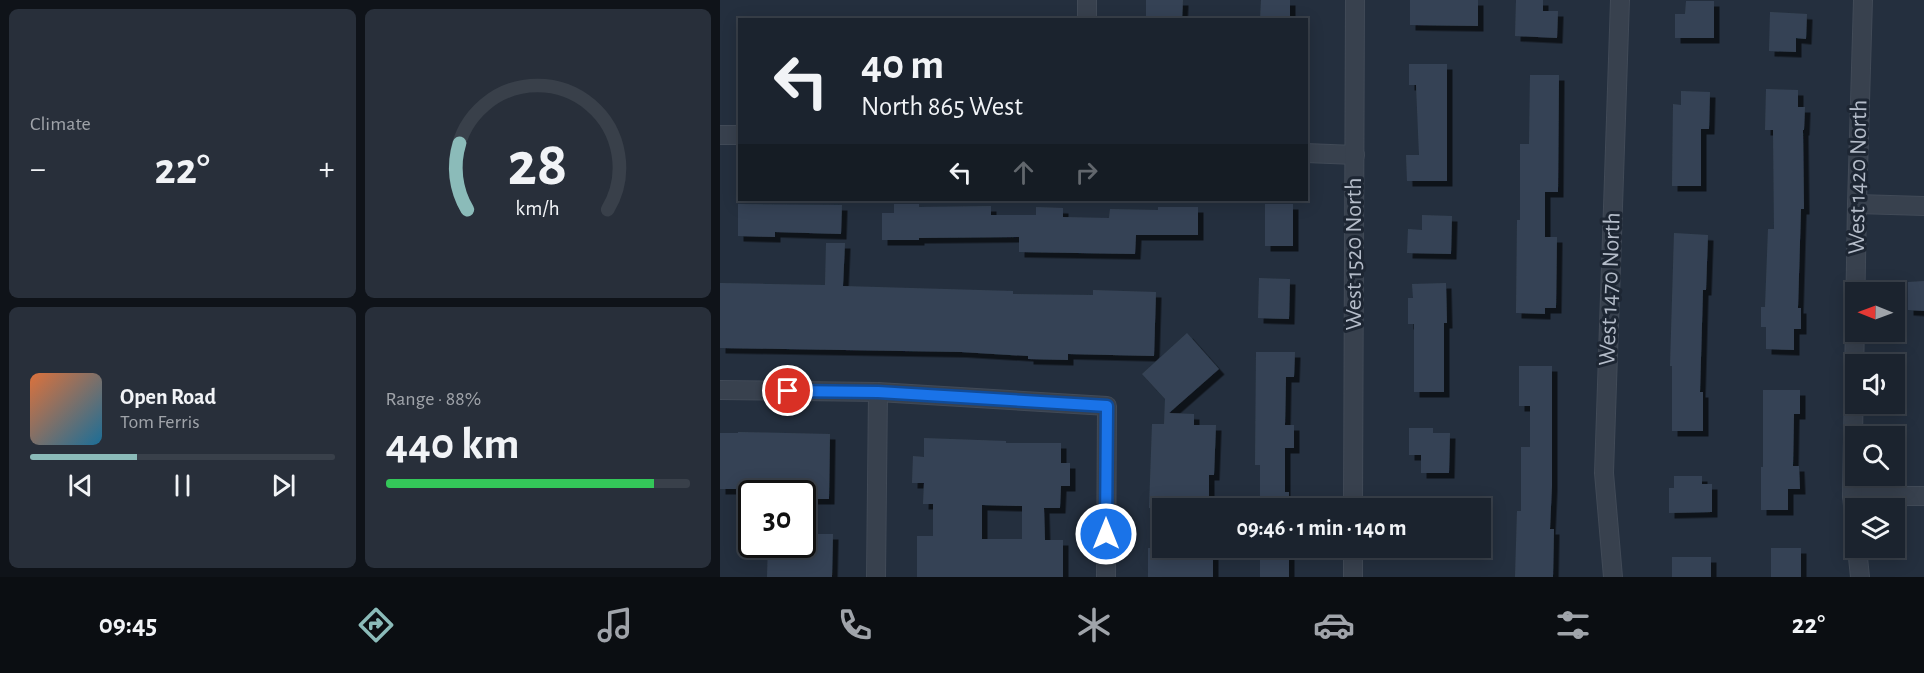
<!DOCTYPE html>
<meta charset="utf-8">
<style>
:root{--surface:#1b232e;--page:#282f3a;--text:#f1f3f6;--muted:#a0a4aa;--line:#39404a;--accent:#8bbbb9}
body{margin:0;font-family:"Alegreya Sans",sans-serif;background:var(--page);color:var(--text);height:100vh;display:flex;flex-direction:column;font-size:22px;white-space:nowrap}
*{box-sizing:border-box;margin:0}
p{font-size:20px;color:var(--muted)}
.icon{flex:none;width:33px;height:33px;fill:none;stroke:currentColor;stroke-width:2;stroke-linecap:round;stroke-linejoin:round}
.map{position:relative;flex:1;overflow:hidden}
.panel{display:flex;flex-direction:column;gap:9px;padding:9px;background:#0f1319;width:720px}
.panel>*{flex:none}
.guide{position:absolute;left:18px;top:18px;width:570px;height:183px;border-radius:0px;box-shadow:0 3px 15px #0003,0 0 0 2px var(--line);background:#1b232e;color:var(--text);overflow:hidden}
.needle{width:39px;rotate:271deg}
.controls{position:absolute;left:1125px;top:282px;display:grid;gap:12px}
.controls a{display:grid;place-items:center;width:60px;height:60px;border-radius:0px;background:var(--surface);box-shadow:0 3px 15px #0003,0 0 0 2px var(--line);font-size:30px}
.speed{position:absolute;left:18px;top:480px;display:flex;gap:12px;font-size:30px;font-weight:700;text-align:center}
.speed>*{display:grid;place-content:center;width:78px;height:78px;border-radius:50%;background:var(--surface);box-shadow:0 3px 15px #0003,0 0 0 2px var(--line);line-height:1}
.speed .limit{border:3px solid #111;border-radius:9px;background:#fff;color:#111}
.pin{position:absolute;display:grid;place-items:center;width:51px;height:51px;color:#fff;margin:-26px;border:3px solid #fff;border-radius:50%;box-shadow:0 2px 6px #0007}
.me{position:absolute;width:66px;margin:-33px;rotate:0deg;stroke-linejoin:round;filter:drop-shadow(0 0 4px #0008)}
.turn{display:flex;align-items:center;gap:21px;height:126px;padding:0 24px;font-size:27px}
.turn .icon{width:78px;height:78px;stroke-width:2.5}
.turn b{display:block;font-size:42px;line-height:51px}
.lanes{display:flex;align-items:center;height:57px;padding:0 24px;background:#0003;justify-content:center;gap:30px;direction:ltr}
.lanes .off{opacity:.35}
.big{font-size:45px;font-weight:600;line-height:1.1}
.panel .tile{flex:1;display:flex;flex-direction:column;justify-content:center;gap:9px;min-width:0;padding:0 21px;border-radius:9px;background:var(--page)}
.panel .dial{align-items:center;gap:0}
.dial svg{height:156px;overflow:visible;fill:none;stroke:var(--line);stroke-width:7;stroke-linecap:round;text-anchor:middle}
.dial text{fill:var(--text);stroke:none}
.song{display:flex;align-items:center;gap:18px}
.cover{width:72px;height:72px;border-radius:9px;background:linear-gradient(135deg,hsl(20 70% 55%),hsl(200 70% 35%))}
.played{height:6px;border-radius:3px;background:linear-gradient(90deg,var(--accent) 35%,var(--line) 35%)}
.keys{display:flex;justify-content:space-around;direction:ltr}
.heat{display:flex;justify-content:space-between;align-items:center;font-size:33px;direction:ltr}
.charge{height:9px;border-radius:4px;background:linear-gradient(90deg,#34c759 88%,var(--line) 0)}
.panel .tiles{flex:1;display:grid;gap:9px;grid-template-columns:repeat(2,1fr)}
.trip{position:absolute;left:432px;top:498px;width:339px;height:60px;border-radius:0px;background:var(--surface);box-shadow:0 3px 15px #0003,0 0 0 2px var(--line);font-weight:600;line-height:60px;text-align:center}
.menu{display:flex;height:96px;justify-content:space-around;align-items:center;background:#0b0e12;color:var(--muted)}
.menu .icon{width:42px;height:42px}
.menu .current{color:var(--accent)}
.menu b{font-size:27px;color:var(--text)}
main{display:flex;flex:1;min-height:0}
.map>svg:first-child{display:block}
.building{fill:#364354;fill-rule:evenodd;filter:url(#shadow)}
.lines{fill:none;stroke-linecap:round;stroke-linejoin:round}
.street-casing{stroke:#414a57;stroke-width:20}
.street{stroke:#38414e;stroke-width:18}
.route-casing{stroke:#114b97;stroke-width:15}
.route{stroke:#1a73e8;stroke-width:10}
.labels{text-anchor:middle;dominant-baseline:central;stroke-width:6;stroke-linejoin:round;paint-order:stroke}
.street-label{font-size:24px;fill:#b4bcc9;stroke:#1d2633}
</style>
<main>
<section class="panel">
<div class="tiles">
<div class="tile"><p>Climate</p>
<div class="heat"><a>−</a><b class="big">22°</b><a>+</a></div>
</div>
<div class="tile dial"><svg viewBox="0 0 100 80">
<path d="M14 69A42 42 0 1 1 86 69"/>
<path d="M14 69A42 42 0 0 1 10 35" stroke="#8bbbb9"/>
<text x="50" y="56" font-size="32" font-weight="700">28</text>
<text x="50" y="72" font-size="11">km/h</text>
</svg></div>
<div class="tile">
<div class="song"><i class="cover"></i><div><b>Open Road</b><p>Tom Ferris</p></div></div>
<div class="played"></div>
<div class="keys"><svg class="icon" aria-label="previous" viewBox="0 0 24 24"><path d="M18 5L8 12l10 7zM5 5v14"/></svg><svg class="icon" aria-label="pause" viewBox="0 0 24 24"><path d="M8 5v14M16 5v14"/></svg><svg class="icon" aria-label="next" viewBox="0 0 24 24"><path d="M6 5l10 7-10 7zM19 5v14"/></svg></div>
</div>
<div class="tile"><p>Range · 88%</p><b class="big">440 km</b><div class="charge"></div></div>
</div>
</section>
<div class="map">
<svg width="1204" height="577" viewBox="0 0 1204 577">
<defs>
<filter id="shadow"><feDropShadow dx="5.5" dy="5.5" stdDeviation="0" flood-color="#0009"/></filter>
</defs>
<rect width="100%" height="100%" fill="#242f3e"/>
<g class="building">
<path d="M426,0H463L462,20H426Z"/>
<path d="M541,0H570V20H540Z"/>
<path d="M690,0H758V26L690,25Z"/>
<path d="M796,0H823V11H838L837,38L795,36Z"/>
<path d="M966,1H994V38H955V14H965Z"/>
<path d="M1050,12L1087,14L1086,39L1076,38V52L1049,51Z"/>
<path d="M689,64H727V181H687L686,155H699L696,85H689Z"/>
<path d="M810,75H839L838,192H825V237H837L836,308H825V314L796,313L797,220H800V144H809Z"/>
<path d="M1046,89L1078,90V107H1085L1084,130H1083L1084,209H1081L1078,308H1081V329H1074V350L1046,349V327H1041V307H1045L1048,229H1054L1053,130H1045Z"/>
<path d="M961,91L990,92L989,129H981V186H952L953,104L961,105Z"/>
<path d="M18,204L122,205L121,234L55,232V237L18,236Z"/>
<path d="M174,204H199V207L271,206V215H316V207L343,208V217L389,218L390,209L438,210V207H478V235H416L415,254L299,252V237L199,238V240H162V213H174Z"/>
<rect x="545" y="204" width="28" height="42"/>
<path d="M702,215L732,216L731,254L687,253L688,229L702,230Z"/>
<path d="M954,233L988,235L986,290H983L980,392H983V431H952V366H950Z"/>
<path d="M106,243H125L123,286L293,291V294L373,295V290L436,292L434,356L348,354V360L308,359V356L241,352L0,348V283L105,285Z"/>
<path d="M539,278L570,279L569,319L538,318Z"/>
<path d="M1204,281V311L1188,310V282Z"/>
<path d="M726,283L727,323H724V392H694V324H688V298H693L692,284Z"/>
<path d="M467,333L499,369L449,413L474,414V425H496L494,475H489V508H429L432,424H444L445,399L422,374Z"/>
<path d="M536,352H575L574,377H566L565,425H574V448H565V492H569V508H540V465H535Z"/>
<path d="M799,366H832V485L830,529H834L833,577H795L797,511H801V447H810V406H799Z"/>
<path d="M1043,390H1080V414H1074L1073,466H1079L1080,489H1068V510H1041V467H1043Z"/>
<path d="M689,428H713V433H730L729,473H701V455H689Z"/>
<path d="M18,432L110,434L109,499H82V494H16V489H0V433H18Z"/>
<path d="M204,438L286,441V443H341V463H350V486H341L340,508H324L325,540H343V577H197V536H213V504H203L204,483H192L193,456L204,457ZM262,505L302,506V539H262Z"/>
<path d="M954,476H982V484H992V512L949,513V488H954Z"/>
<path d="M82,534H113L112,577H47L48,544H82Z"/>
<path d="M428,548H472V553H493V577H428Z"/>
<rect x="540" y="548" width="29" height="29"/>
<rect x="1051" y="548" width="30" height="29"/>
<rect x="952" y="557" width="39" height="20"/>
</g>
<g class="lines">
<defs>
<g id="street">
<path d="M367,20V0"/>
<path d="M0,135H20"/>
<path d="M586,153L635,155"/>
<path d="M1137,204L1204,206"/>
<path d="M0,390L158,392L387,406L386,577"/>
<path d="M1132,496H1204"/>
<path d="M633,508L635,0"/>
<path d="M1136,534L1132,496L1137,204L1143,0"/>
<path d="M1137,548L1140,577"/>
<path d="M156,577L158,392"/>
<path d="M633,577V548"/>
<path d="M893,577L884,473L900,0"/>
</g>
</defs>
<use href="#street" class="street-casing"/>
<use href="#street" class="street"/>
</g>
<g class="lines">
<defs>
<path id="route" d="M68,391L158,392L387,406L386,534"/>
</defs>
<use href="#route" class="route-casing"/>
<use href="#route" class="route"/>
</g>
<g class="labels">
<g class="street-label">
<text transform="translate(1138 177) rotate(-89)">West 1420 North</text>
<text transform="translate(634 254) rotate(-90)">West 1520 North</text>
<text transform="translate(890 289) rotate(-88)">West 1470 North</text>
</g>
</g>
</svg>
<div class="controls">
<a><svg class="needle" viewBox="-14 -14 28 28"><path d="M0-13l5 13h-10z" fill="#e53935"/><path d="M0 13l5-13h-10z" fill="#a0a4aa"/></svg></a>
<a><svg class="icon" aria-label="sound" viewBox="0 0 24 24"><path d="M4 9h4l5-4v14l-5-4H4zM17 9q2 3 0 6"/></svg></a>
<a><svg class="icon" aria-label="search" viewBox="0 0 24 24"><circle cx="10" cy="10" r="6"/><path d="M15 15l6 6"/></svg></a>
<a><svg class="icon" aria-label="layers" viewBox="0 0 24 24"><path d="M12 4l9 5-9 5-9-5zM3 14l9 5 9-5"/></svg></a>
</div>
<div class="speed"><div class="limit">30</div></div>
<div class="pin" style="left:68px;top:391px;background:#d93025"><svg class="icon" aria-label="arrive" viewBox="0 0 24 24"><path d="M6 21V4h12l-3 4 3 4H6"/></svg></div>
<svg class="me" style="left:386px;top:534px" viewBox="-20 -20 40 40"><circle r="17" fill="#1a73e8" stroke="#fff" stroke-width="3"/><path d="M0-11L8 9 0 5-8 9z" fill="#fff"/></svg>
<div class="trip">09:46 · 1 min · 140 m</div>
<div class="guide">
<div class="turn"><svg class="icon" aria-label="left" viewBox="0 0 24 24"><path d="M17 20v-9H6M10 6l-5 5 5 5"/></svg><div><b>40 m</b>North 865 West</div></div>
<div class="lanes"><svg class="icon" aria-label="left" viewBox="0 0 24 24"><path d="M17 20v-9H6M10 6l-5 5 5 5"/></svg><svg class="icon off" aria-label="ahead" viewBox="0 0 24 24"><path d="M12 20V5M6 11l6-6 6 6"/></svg><svg class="icon off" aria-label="right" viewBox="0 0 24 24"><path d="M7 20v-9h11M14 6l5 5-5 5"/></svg></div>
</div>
</div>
</main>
<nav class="menu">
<b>09:45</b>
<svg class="icon current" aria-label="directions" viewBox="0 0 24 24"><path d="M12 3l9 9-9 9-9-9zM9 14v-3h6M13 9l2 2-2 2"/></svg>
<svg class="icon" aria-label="music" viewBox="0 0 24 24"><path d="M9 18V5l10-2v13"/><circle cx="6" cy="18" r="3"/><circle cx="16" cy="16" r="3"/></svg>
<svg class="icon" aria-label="phone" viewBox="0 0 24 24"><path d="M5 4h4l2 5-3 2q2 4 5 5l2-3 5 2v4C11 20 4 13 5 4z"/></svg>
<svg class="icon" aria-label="climate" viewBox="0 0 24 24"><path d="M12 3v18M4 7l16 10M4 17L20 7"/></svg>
<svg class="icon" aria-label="car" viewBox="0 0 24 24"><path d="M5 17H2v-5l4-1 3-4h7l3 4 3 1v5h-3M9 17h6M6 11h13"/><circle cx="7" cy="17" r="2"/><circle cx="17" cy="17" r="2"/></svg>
<svg class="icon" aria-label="filters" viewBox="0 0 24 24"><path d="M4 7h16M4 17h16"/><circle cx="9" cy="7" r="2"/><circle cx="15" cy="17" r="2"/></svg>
<b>22°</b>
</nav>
